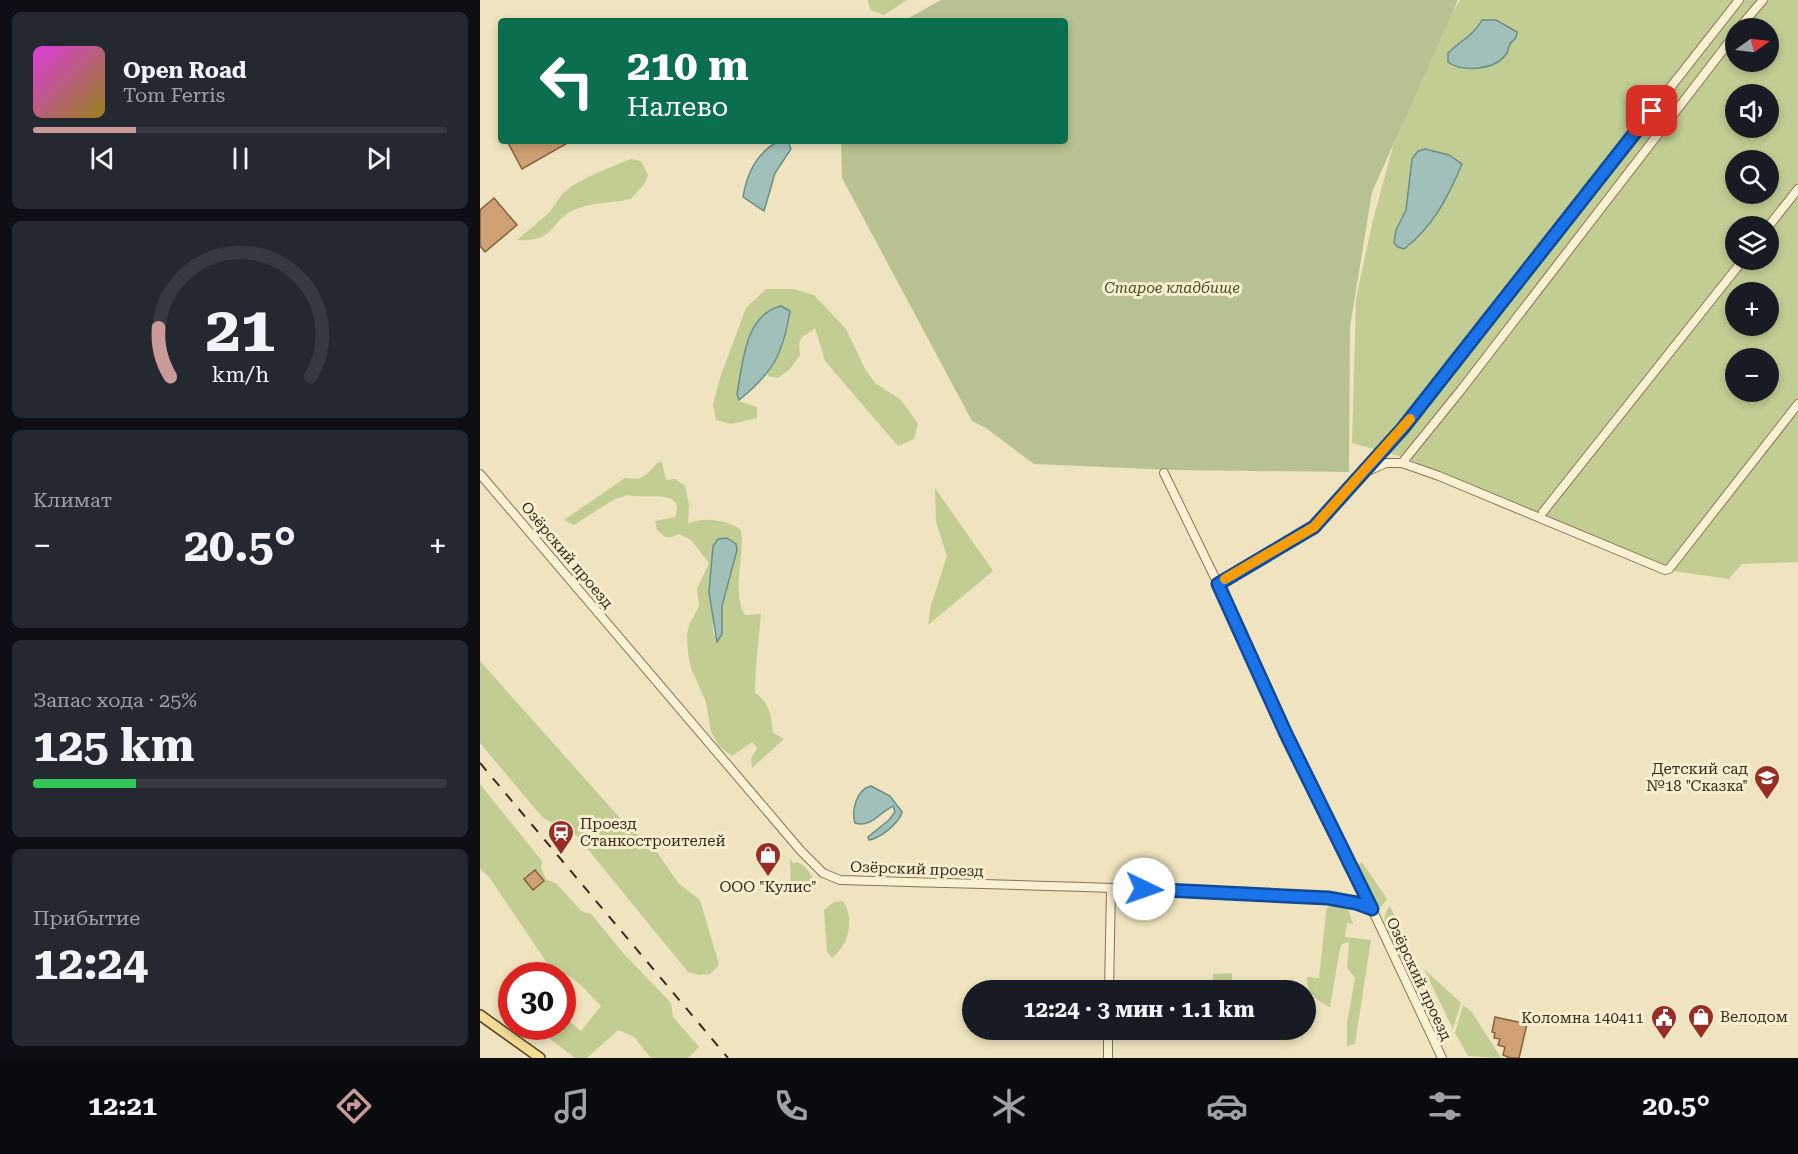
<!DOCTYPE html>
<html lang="ru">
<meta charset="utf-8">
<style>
:root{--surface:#171b24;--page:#242831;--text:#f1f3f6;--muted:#9ea1a6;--line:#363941;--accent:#c99a98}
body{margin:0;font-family:"Roboto Serif",serif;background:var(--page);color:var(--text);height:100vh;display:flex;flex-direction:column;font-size:22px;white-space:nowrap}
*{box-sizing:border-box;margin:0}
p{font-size:20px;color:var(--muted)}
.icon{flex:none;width:33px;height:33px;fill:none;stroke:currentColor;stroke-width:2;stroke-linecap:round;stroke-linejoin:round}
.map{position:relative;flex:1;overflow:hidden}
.panel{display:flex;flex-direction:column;gap:12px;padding:12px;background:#0d0f14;width:480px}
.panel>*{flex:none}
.hud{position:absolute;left:18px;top:18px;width:570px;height:126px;border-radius:6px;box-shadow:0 3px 9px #0003;background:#0b6e4f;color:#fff;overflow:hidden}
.needle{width:39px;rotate:76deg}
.buttons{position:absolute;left:1245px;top:18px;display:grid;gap:12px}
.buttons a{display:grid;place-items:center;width:54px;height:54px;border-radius:50%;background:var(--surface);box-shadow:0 3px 9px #0003;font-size:30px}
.speed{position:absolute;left:18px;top:962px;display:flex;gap:12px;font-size:30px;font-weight:700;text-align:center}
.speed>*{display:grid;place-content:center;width:78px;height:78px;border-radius:50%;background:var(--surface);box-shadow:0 3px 9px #0003;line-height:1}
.speed .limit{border:9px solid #d22;background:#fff;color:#111}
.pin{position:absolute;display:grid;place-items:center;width:51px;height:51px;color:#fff;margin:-26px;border-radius:12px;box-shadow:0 3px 9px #0006}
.me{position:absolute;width:66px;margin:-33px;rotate:93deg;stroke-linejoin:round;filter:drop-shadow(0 0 4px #0008)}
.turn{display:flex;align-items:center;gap:21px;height:126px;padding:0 30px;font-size:27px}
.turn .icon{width:78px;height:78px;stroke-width:2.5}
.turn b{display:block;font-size:42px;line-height:51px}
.big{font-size:45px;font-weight:700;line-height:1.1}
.panel .widget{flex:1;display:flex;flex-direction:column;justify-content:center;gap:9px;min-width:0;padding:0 21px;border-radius:9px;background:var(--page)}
.panel .dial{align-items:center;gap:0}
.dial svg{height:156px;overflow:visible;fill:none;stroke:var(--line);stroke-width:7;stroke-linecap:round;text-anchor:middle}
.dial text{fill:var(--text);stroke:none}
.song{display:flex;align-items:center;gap:18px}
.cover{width:72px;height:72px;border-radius:9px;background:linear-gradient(135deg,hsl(300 70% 55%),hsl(50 70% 35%))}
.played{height:6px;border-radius:3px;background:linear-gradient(90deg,var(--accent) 25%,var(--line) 25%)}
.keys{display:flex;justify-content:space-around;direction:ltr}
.heat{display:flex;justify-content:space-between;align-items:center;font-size:33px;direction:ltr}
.charge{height:9px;border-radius:4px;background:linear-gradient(90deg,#34c759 25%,var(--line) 0)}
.trip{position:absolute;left:482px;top:980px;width:354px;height:60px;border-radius:30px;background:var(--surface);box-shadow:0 3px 9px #0003;font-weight:700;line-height:60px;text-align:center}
.menu{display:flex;height:96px;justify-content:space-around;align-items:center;background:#090b0e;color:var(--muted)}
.menu .icon{width:42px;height:42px}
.menu .active{color:var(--accent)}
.menu b{font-size:27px;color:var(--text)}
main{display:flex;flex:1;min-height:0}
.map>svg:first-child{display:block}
.green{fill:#c1cd93;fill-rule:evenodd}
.cemetery{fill:#b8c192}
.water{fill:#a2c0ba;stroke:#698e88;stroke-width:1.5}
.building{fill:#cea073;stroke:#87603c;stroke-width:1.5}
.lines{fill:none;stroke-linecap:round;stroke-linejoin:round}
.minor-casing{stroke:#877457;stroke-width:10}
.major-casing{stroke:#55422b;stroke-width:12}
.minor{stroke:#f9f1d2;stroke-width:8}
.major{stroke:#f4dd95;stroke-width:9}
.rail{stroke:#362b1c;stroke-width:2;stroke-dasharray:10 10;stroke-linecap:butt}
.route-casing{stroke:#114b97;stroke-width:15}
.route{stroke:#1a73e8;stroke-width:10}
.slow{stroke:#f59e0b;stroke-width:10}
.labels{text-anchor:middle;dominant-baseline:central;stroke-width:6;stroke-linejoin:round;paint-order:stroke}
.park-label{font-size:15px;font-style:italic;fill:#435322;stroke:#f6eece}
.street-label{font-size:15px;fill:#362b1c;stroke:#f6eece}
.poi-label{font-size:15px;fill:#362b1c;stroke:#f6eece;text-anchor:end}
</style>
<main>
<section class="panel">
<div class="widget">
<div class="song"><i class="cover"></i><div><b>Open Road</b><p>Tom Ferris</p></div></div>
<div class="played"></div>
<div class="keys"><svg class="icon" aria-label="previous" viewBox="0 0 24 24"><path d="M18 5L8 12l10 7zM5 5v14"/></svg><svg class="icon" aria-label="pause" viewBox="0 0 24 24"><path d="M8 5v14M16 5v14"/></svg><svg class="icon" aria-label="next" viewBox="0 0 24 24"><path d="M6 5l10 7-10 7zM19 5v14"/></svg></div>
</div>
<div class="widget dial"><svg viewBox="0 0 100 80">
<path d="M14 69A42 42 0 1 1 86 69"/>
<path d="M14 69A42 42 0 0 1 8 44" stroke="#c99a98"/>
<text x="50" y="56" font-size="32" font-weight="700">21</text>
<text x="50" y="72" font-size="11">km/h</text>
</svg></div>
<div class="widget"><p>Климат</p>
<div class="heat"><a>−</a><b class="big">20.5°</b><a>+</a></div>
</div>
<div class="widget"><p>Запас хода · 25%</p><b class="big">125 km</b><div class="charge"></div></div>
<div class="widget"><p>Прибытие</p><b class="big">12:24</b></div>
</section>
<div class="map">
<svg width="1318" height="1058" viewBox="0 0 1318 1058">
<rect width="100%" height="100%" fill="#efe4bf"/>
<g class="green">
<path d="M388,0H427L404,15L390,10Z"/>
<path d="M980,0H1318V562L1262,564L1249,579L1194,571L926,458L872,443L876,298L893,220L913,146L958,36ZM1256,28H1288V62H1256ZM1256,94H1288V128H1256ZM1256,160H1288V194H1256ZM1256,226H1288V260H1256ZM1256,292H1288V326H1256ZM1256,358H1288V392H1256Z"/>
<path d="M151,159L161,161L168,175L165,183L151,199C133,203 114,202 96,209C70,219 77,243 37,240L69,213L82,194L92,186L112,175Z"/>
<path d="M286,289H314L334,295L366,329L385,369L395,383L421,400L438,424L434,439L418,446L345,361L335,328C321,340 318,334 320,355L310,369L298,378L287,376L303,344L310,311L279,321L267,341L257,394L259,401L277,407V418L251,424L236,420L233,404L241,375L266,308Z"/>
<path d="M182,462L186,480L195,479L205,486L209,505L208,524C222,516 248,520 261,530C265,556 251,594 265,615L281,614L276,666L275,693C290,702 291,717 293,733L304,739L272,768L271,758L277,748L272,742L252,756L239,746L231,732L226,702L211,668L208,654L207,635L209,625L219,606L217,589L229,563L211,540L199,534L192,537H185L177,530L175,521L195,517C207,487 162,500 148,495L133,500L94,525L84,520L145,478L159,479L168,473L177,463ZM238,539L257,550L244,592L237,642L233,631L234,612L229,592L233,546Z"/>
<path d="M455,488L513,571L448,625L451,605L467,556L456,522Z"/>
<path d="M0,661L140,818L174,848L199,884L220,900L239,965L230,974L218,975L208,972L97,836L63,818L0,743Z"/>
<path d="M0,784L62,861L61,868L66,879L77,884L101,911L111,914L143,953L191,1003L193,1017L219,1047L208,1058H171L154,1037L138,1030L107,1058H95L55,1027L82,1026L83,1016L101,1031L121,1006C107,992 93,972 73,972L9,877L0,869Z"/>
<path d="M310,859L314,864L317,862C328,866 334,879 336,889L332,887L323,893H311Z"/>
<path d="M882,862L907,899L901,907L894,905L875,867Z"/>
<path d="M363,901C375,920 369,944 352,958L347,952L344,910L354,902Z"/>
<path d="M853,905L868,909L873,924L867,923L865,937L891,940L875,1044L867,1046V1023L875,978L867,968L869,942L862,944L860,948L850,1007C837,1001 826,992 827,977L839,978L846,913L847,908Z"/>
<path d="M910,906L933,955L925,960L920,957C913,942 896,921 910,906Z"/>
<path d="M937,962L954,1001L942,1004L927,972L928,966Z"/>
<path d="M944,969L981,1003L973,1029Z"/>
<path d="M752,973V990H733V974Z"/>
<path d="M983,1005L992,1012L1021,1058L988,1056L975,1033Z"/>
</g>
<path class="cemetery" d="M461,0H978L892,192L870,327L869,472L693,470L554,464L506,428L492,421L362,178L361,141H585V21H423Z"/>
<g class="water">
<path d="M1002,20H1016L1037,32C1037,39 1034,39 1030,44C1029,47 1028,50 1027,53C1016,70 983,73 968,62V53C980,41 994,35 1002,20Z"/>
<path d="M299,141H308L311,149L295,173L284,211L263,197C267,173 277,152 299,141Z"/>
<path d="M945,149L969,155L982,164C968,197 953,227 924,249L918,247L914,243L916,230L926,210L932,159L938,151Z"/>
<path d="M301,306L310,311C303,354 293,373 259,400L257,394C263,364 264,315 301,306Z"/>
<path d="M247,538L256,544L257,550L242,606V634L237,642L229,592L233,546L238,539Z"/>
<path d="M391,786L410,796L422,812C419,823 401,838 389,840L388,837L409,820L415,812L413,806C399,813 391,828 375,823C371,810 377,789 391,786Z"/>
</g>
<g class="building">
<path d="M27,141H91L42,169Z"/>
<path d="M14,198L37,225L5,252L0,246V210Z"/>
<path d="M55,870L64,881L53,890L44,879Z"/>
<path d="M1015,1017L1047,1024L1039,1058H1030L1023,1055L1025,1047L1018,1045L1020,1039L1014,1038L1015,1033L1012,1032Z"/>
</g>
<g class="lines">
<defs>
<g id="minor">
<path d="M1259,28L1283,0"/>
<path d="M1288,227L1318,189"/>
<path d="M922,463L981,390L1256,33"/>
<path d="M885,470L923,428L1259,0"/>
<path d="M684,473L738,584L805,734L867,856L962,1058"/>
<path d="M0,474L321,851L343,873L360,880C485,884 610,886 734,892C784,895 846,890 892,909"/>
<path d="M1063,512L1263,260"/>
<path d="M738,584L834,527L881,474L906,463H922L959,476L1185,570L1189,569L1318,404"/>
<path d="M629,990L631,889"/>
<path d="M628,1058V1029"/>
</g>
<path id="major" d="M0,1015L60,1058"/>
</defs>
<use href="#minor" class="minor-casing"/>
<use href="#major" class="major-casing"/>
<use href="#minor" class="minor"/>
<use href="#major" class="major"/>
<path class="rail" d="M0,763L248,1058"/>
</g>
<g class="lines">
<defs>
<path id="route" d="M664,889L848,898L876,903L892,909L806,734L738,584L834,527L923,428L1172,111"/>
</defs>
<use href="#route" class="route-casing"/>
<use href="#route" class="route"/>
<path class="slow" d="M745,579L834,527L930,419"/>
</g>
<defs>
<symbol id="school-pin" viewBox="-11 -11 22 30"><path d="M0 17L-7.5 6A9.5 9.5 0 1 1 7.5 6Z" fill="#982d25" stroke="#f6eece"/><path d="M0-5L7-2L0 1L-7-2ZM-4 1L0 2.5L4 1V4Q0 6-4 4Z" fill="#fff"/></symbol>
<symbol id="station-pin" viewBox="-11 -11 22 30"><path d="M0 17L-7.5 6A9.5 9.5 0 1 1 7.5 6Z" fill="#982d25" stroke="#f6eece"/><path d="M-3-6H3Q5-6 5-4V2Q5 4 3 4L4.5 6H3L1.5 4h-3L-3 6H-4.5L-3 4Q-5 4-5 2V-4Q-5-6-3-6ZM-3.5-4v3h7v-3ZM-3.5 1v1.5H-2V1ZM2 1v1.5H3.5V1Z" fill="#fff"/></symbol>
<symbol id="shop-pin" viewBox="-11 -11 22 30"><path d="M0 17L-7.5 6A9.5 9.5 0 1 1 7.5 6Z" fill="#982d25" stroke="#f6eece"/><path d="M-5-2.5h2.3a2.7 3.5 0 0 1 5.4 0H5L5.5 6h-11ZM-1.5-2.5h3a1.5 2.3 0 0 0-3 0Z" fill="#fff"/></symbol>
<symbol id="civic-pin" viewBox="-11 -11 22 30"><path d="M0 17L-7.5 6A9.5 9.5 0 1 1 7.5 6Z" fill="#982d25" stroke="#f6eece"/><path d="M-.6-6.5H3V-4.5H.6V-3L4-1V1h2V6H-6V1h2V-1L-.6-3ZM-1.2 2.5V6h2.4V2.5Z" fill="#fff"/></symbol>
</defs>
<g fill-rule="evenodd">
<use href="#school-pin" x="1272" y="763" width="30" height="40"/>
<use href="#station-pin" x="66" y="818" width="30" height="40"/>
<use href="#shop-pin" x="273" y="840" width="30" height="40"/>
<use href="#shop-pin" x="1206" y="1002" width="30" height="40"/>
<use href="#civic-pin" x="1169" y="1003" width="30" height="40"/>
</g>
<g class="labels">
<g class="park-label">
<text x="692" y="288">Старое кладбище</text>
</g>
<g class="street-label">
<text transform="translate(87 555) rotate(50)">Озёрский проезд</text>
<text transform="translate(437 869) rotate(2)">Озёрский проезд</text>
<text transform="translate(939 979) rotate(65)">Озёрский проезд</text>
</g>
<g class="poi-label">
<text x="1268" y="769">Детский сад<tspan x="1268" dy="17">№18 "Сказка"</tspan></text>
<text x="100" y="824" text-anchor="start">Проезд<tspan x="100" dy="17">Станкостроителей</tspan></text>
<text x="288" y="887" text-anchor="middle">ООО "Кулис"</text>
<text x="1240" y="1017" text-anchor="start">Велодом</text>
<text x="1164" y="1018">Коломна 140411</text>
</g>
</g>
</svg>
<div class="buttons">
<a><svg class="needle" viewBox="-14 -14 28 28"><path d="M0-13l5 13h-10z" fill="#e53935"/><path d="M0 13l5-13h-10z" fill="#9ea1a6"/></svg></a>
<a><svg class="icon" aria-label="sound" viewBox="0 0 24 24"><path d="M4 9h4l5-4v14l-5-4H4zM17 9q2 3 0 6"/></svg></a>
<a><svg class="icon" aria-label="search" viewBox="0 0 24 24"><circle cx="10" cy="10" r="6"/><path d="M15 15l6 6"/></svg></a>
<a><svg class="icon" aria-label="layers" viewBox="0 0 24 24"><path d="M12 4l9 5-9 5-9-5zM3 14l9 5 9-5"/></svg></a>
<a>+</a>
<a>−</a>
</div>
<div class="speed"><div class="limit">30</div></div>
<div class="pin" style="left:1172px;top:111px;background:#d93025"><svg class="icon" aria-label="arrive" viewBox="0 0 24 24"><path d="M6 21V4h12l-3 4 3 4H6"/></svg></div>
<svg class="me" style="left:664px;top:889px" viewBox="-20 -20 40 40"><circle r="19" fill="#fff"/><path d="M0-13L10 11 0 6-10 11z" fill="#1a73e8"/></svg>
<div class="trip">12:24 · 3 мин · 1.1 km</div>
<div class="hud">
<div class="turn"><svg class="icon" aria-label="left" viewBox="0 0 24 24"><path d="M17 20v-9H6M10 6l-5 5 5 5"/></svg><div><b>210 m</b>Налево</div></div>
</div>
</div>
</main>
<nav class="menu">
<b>12:21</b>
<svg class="icon active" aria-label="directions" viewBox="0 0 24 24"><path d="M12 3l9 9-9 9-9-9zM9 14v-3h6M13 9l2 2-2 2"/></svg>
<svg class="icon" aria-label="music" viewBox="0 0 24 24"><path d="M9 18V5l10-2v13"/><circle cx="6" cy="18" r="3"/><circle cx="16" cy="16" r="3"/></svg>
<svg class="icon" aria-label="phone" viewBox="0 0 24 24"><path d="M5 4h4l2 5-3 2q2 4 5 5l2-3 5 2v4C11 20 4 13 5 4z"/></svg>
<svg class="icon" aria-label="climate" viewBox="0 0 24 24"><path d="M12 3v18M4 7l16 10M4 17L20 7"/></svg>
<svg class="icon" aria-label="car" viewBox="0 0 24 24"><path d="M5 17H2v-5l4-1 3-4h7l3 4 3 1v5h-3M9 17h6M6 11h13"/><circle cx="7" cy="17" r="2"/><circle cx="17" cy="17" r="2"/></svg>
<svg class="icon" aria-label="filters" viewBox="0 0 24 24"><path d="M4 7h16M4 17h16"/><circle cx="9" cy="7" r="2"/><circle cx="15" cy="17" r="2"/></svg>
<b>20.5°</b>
</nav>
